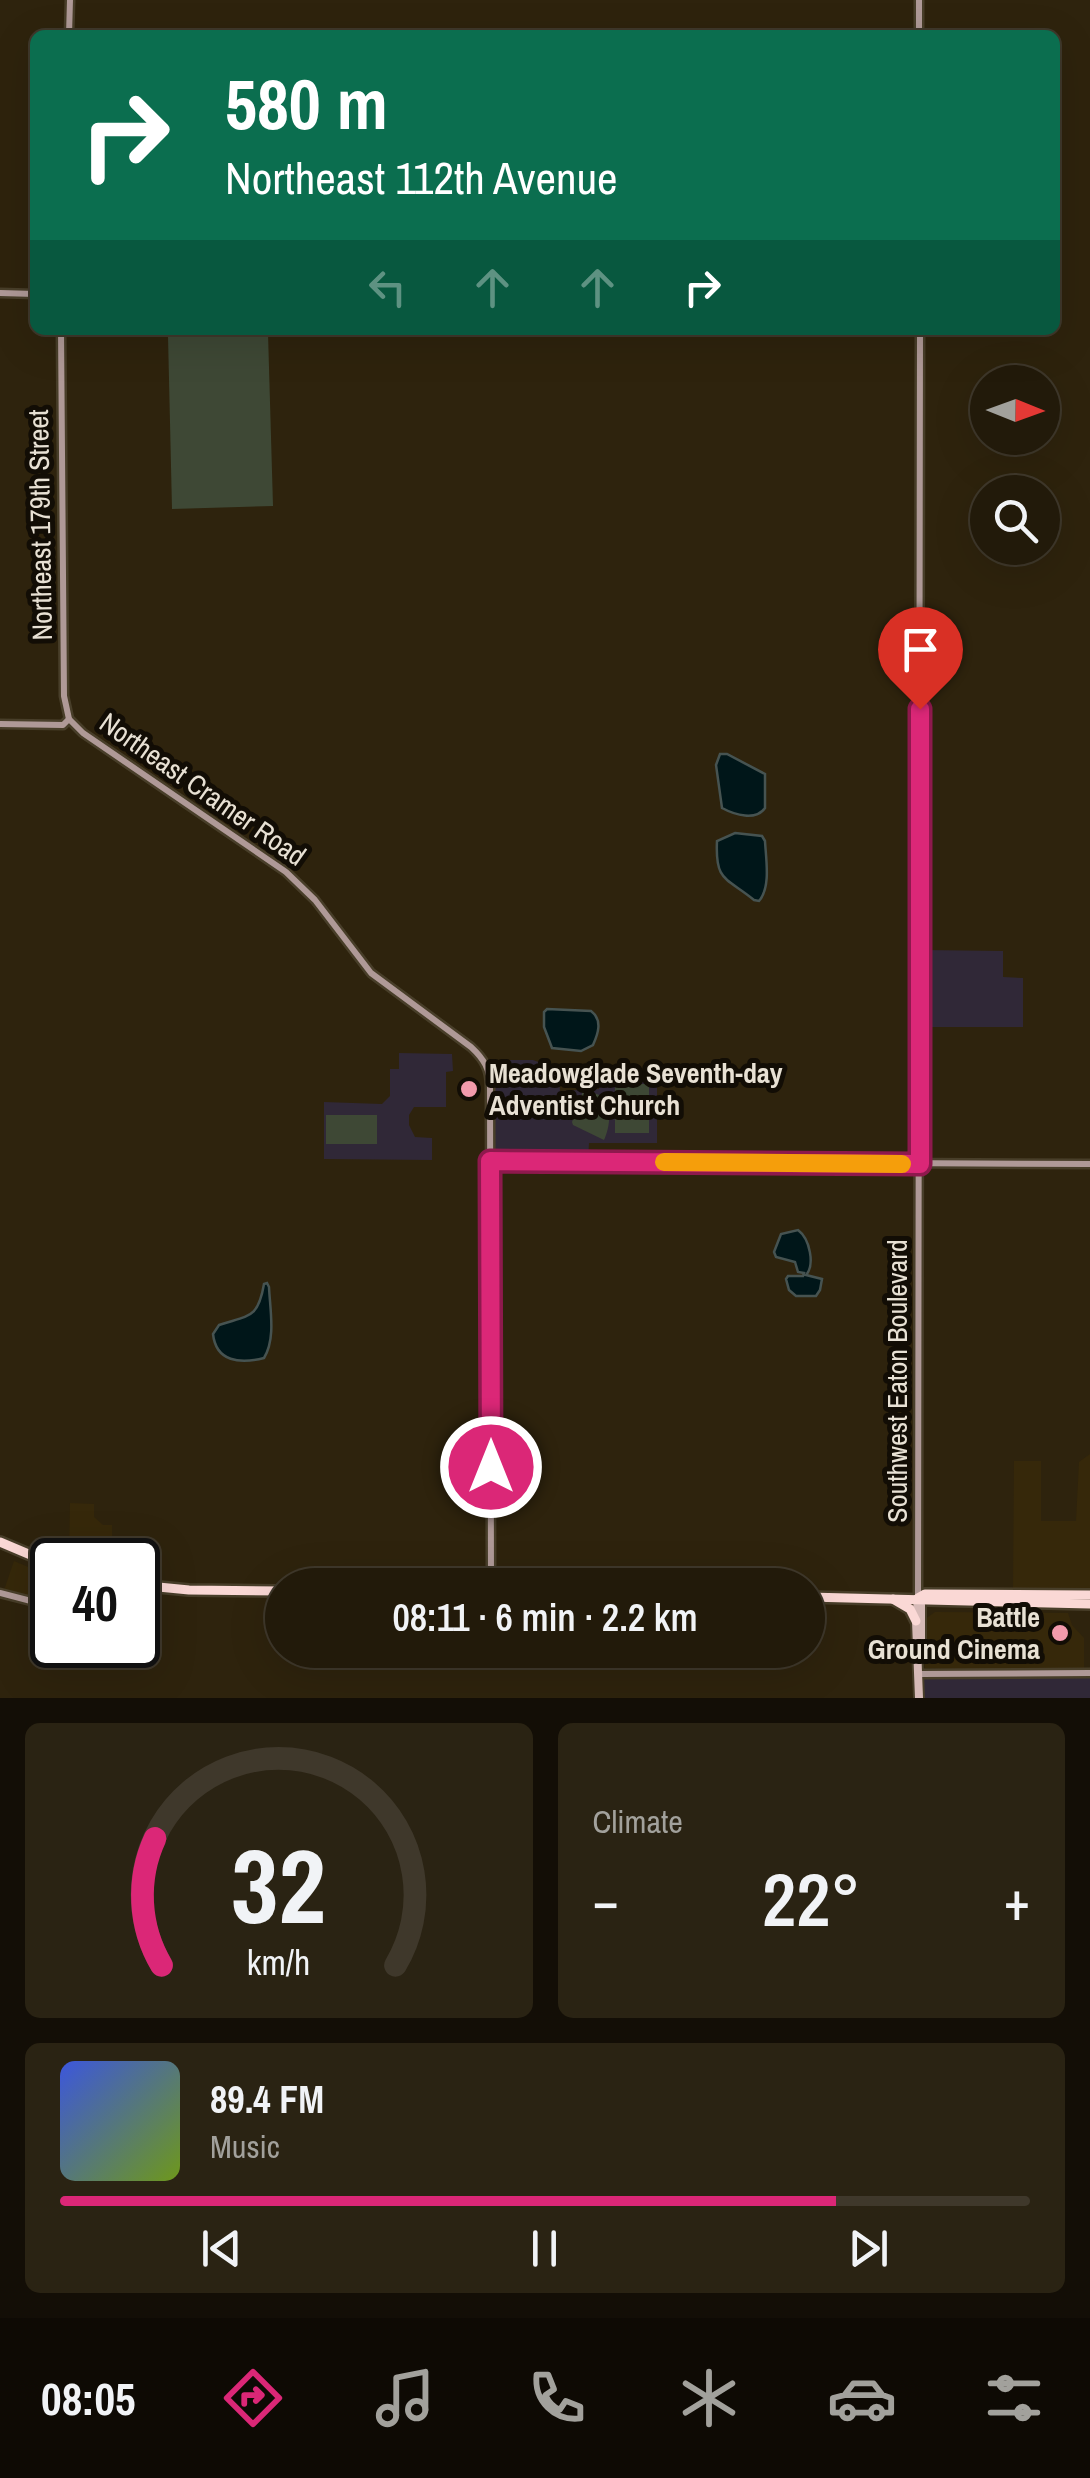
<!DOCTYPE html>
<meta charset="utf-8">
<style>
:root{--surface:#221a0a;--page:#2a2313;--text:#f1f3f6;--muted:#a2a19c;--line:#3f382b;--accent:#db2777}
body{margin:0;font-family:"Archivo Narrow",sans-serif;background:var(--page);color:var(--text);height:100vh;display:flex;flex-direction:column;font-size:38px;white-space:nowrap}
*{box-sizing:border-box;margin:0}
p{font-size:32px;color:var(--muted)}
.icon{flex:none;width:55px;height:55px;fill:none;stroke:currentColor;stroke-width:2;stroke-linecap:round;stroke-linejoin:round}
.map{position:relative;height:1698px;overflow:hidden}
.side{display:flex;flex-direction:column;gap:25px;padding:25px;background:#130e06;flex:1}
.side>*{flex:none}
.top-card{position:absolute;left:30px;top:30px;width:1030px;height:305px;border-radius:15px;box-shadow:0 10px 40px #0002,0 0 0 2px var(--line);background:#0b6e4f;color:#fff;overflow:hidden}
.needle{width:65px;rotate:91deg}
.fabs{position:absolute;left:970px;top:365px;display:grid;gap:20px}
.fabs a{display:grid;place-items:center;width:90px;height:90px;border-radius:50%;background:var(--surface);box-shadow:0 10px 40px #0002,0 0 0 2px var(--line);font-size:50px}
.speed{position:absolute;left:30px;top:1538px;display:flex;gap:20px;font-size:50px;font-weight:700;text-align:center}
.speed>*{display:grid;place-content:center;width:130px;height:130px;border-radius:50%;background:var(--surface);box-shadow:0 10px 40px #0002,0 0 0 2px var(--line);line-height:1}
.speed .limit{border:5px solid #111;border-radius:15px;background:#fff;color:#111}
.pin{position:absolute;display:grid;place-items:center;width:85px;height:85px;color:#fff;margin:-102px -42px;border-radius:50% 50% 50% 0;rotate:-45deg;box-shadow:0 0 10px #0007}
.pin .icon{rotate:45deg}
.me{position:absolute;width:110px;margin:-55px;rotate:0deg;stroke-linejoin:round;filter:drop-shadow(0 0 8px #0008)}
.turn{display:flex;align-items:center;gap:35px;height:210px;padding:0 30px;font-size:45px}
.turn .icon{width:130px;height:130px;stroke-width:2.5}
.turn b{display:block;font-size:70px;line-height:85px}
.lanes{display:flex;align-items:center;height:95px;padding:0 30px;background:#0003;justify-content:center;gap:50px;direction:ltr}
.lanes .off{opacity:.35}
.big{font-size:75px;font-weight:600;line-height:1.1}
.side .card{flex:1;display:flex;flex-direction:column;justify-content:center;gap:15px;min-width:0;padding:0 35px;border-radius:15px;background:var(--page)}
.side .dial{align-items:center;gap:0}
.dial svg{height:260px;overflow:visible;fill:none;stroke:var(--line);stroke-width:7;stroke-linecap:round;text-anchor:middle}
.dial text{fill:var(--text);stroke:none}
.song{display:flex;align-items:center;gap:30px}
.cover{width:120px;height:120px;border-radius:15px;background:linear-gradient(135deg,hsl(230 70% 55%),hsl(80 70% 35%))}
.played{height:10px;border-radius:5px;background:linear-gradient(90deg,var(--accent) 80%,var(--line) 80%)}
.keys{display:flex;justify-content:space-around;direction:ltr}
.heat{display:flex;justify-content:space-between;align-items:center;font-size:55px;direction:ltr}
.side .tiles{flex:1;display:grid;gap:25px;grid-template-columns:1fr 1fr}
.card:last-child{grid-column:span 2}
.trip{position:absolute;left:265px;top:1568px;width:560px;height:100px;border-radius:50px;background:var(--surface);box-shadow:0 10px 40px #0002,0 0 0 2px var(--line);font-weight:600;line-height:100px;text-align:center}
.tabs{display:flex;height:160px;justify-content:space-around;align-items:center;background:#0e0a04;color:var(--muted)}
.tabs .icon{width:70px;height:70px}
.tabs .selected{color:var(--accent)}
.tabs b{font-size:45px;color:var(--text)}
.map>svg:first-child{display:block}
.built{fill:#36280a}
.education{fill:#302837}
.green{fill:#3e4835}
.water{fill:#001619;stroke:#465351;stroke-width:2.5}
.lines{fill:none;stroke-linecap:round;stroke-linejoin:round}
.secondary-casing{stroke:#483e29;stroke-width:11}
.primary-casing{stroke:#483e29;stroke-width:12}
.highway-casing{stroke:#483e29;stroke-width:14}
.secondary{stroke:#af9997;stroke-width:6}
.primary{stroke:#d6bab7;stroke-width:8}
.highway{stroke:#fad8d5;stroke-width:9}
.route-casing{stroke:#8e194d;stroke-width:25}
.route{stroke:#db2777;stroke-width:18}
.slow{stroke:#f59e0b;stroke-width:18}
.poi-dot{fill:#f29aac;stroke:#120d05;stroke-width:4}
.labels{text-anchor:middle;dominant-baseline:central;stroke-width:10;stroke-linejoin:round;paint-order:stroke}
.street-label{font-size:28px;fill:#e8e1d4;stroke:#120d05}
.poi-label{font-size:28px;font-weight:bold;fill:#e8e1d4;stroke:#120d05;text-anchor:start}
</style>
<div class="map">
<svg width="1090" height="1698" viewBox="0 0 1090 1698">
<rect width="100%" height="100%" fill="#2e230d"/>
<g class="built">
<path d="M1090,1454V1589L1013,1588L1014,1461H1041V1521H1076L1079,1462Z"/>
<path d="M70,1503L94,1504V1517L103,1525H112V1560L69,1559Z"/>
<path d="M14,1561L43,1573L52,1581V1597L24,1595L4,1590Z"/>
<path d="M935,1612L1068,1613L1072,1625L1084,1638V1671L925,1668V1619Z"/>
</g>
<g class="education">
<path d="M922,950L1003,951V977L1023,978V1027H922Z"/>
<path d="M399,1053L452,1054L453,1071L446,1072V1107H414L409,1115V1125L415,1137L432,1138V1160L324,1159V1102L382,1104L390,1096V1069H399Z"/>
<path d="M489,1060H533L541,1063L559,1078L560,1091L599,1089V1074H657V1143H589L588,1160L493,1158L487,1062Z"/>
<path d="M927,1675L1090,1676V1698H923V1679Z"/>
</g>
<g class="green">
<path d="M268,333L273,506L172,509L168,336Z"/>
<rect x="615" y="1084" width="34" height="49"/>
<path d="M583,1091C587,1091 599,1094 601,1096C613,1105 610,1128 604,1140L573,1125L572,1122Z"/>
<rect x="326" y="1115" width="51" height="29"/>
</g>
<g class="water">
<path d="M720,754H727L765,774V808C756,821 735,815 722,808L716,765Z"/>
<path d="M735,833L762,836L765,841C766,860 771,887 759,901L754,900C726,877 715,882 717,841Z"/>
<path d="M547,1009L591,1011C603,1020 598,1034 593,1045L581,1051L552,1048L544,1027V1012Z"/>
<path d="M798,1230C810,1239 815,1265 806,1275L822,1279L820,1290L816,1296H796L789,1290L786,1279L788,1276H803L804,1273L798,1272L795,1262L776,1257L774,1252L781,1234Z"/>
<path d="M267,1283L269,1287C270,1310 276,1338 264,1358C240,1364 216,1362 213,1334L219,1325C249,1315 258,1319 264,1284Z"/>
</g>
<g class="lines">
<defs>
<g id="secondary">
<path d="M69,35L70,0"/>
<path d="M919,35V0"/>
<path d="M0,293L35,294"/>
<path d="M61,330L64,696L69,719L83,733L286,872L315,900L371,973L471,1047C484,1059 490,1069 490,1087L491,1585"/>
<path d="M0,724L63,725L69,719"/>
<path d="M490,1161L1090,1164"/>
<path d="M0,1593L31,1601L52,1602"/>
<path d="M918,1597L920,330"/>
<path d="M921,1674L1090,1673"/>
</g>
<g id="primary">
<path d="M918,1598L916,1621L919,1698"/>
<path d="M918,1598L921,1605V1643"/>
</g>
<g id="highway">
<path d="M0,1542L52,1564"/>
<path d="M491,1578L498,1585"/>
<path d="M138,1585L189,1590L282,1591"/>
<path d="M808,1597L1090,1604"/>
<path d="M918,1598L925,1594L1090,1595"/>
<path d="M893,1599L910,1609L916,1621"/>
</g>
</defs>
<use href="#secondary" class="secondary-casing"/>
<use href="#primary" class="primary-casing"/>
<use href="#highway" class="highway-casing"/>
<use href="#secondary" class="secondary"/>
<use href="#primary" class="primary"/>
<use href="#highway" class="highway"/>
</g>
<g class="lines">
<defs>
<path id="route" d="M491,1467L490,1161L920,1164V709"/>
</defs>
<use href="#route" class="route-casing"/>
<use href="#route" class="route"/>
<path class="slow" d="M664,1162L902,1164"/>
</g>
<g class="poi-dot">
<circle cx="469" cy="1089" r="10"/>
<circle cx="1060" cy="1633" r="10"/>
</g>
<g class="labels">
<g class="street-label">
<text transform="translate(40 525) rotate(-91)">Northeast 179th Street</text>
<text transform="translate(203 789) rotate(35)">Northeast Cramer Road</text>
<text transform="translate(897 1381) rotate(-90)">Southwest Eaton Boulevard</text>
</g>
<g class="poi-label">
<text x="489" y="1073">Meadowglade Seventh-day<tspan x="489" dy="32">Adventist Church</tspan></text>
<text x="1040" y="1617" text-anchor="end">Battle<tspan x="1040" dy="32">Ground Cinema</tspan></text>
</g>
</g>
</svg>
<div class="fabs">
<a><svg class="needle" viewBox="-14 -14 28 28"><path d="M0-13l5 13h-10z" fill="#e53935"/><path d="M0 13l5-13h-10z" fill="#a2a19c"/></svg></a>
<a><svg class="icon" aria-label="search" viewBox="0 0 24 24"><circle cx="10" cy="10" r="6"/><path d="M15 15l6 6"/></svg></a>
</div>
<div class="speed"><div class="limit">40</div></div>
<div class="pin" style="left:920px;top:709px;background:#d93025"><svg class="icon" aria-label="arrive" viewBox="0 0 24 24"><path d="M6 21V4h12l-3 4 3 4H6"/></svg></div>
<svg class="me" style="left:491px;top:1467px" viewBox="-20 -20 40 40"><circle r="17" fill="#db2777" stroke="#fff" stroke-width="3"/><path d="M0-11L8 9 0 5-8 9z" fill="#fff"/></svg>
<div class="trip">08:11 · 6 min · 2.2 km</div>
<div class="top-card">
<div class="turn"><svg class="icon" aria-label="right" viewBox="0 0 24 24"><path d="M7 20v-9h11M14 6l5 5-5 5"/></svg><div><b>580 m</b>Northeast 112th Avenue</div></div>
<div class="lanes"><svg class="icon off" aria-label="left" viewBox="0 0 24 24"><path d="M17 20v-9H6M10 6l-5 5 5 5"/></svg><svg class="icon off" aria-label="ahead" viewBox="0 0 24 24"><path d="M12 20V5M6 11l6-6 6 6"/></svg><svg class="icon off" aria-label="ahead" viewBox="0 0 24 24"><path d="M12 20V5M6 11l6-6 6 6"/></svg><svg class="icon" aria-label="right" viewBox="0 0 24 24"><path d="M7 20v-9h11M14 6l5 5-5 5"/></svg></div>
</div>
</div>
<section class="side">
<div class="tiles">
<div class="card dial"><svg viewBox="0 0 100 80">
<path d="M14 69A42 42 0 1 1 86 69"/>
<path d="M14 69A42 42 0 0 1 12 30" stroke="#db2777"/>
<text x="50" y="56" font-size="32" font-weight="700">32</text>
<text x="50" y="72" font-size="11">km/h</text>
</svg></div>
<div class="card"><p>Climate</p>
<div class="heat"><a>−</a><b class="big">22°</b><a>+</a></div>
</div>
<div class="card">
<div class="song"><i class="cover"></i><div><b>89.4 FM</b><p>Music</p></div></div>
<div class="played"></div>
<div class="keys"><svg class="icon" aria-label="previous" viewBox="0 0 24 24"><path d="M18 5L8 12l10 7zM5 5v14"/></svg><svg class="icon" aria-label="pause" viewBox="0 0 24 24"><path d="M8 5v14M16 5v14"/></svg><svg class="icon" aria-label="next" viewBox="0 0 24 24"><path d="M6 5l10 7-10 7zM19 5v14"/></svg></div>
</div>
</div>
</section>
<nav class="tabs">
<b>08:05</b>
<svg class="icon selected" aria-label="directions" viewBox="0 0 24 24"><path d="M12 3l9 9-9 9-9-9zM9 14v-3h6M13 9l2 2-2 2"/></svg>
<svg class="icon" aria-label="music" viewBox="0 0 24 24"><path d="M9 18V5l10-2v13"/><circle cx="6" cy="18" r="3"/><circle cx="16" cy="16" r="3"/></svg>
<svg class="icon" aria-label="phone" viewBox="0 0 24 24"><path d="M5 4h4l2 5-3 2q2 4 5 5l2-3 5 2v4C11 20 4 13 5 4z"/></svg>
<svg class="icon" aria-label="climate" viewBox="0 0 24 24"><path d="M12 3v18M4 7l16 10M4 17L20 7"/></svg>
<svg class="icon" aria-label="car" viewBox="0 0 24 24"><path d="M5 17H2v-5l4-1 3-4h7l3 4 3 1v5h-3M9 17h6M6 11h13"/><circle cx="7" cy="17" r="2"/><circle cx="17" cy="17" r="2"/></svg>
<svg class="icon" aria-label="filters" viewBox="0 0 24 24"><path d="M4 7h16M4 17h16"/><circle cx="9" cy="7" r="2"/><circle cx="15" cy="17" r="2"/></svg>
</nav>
